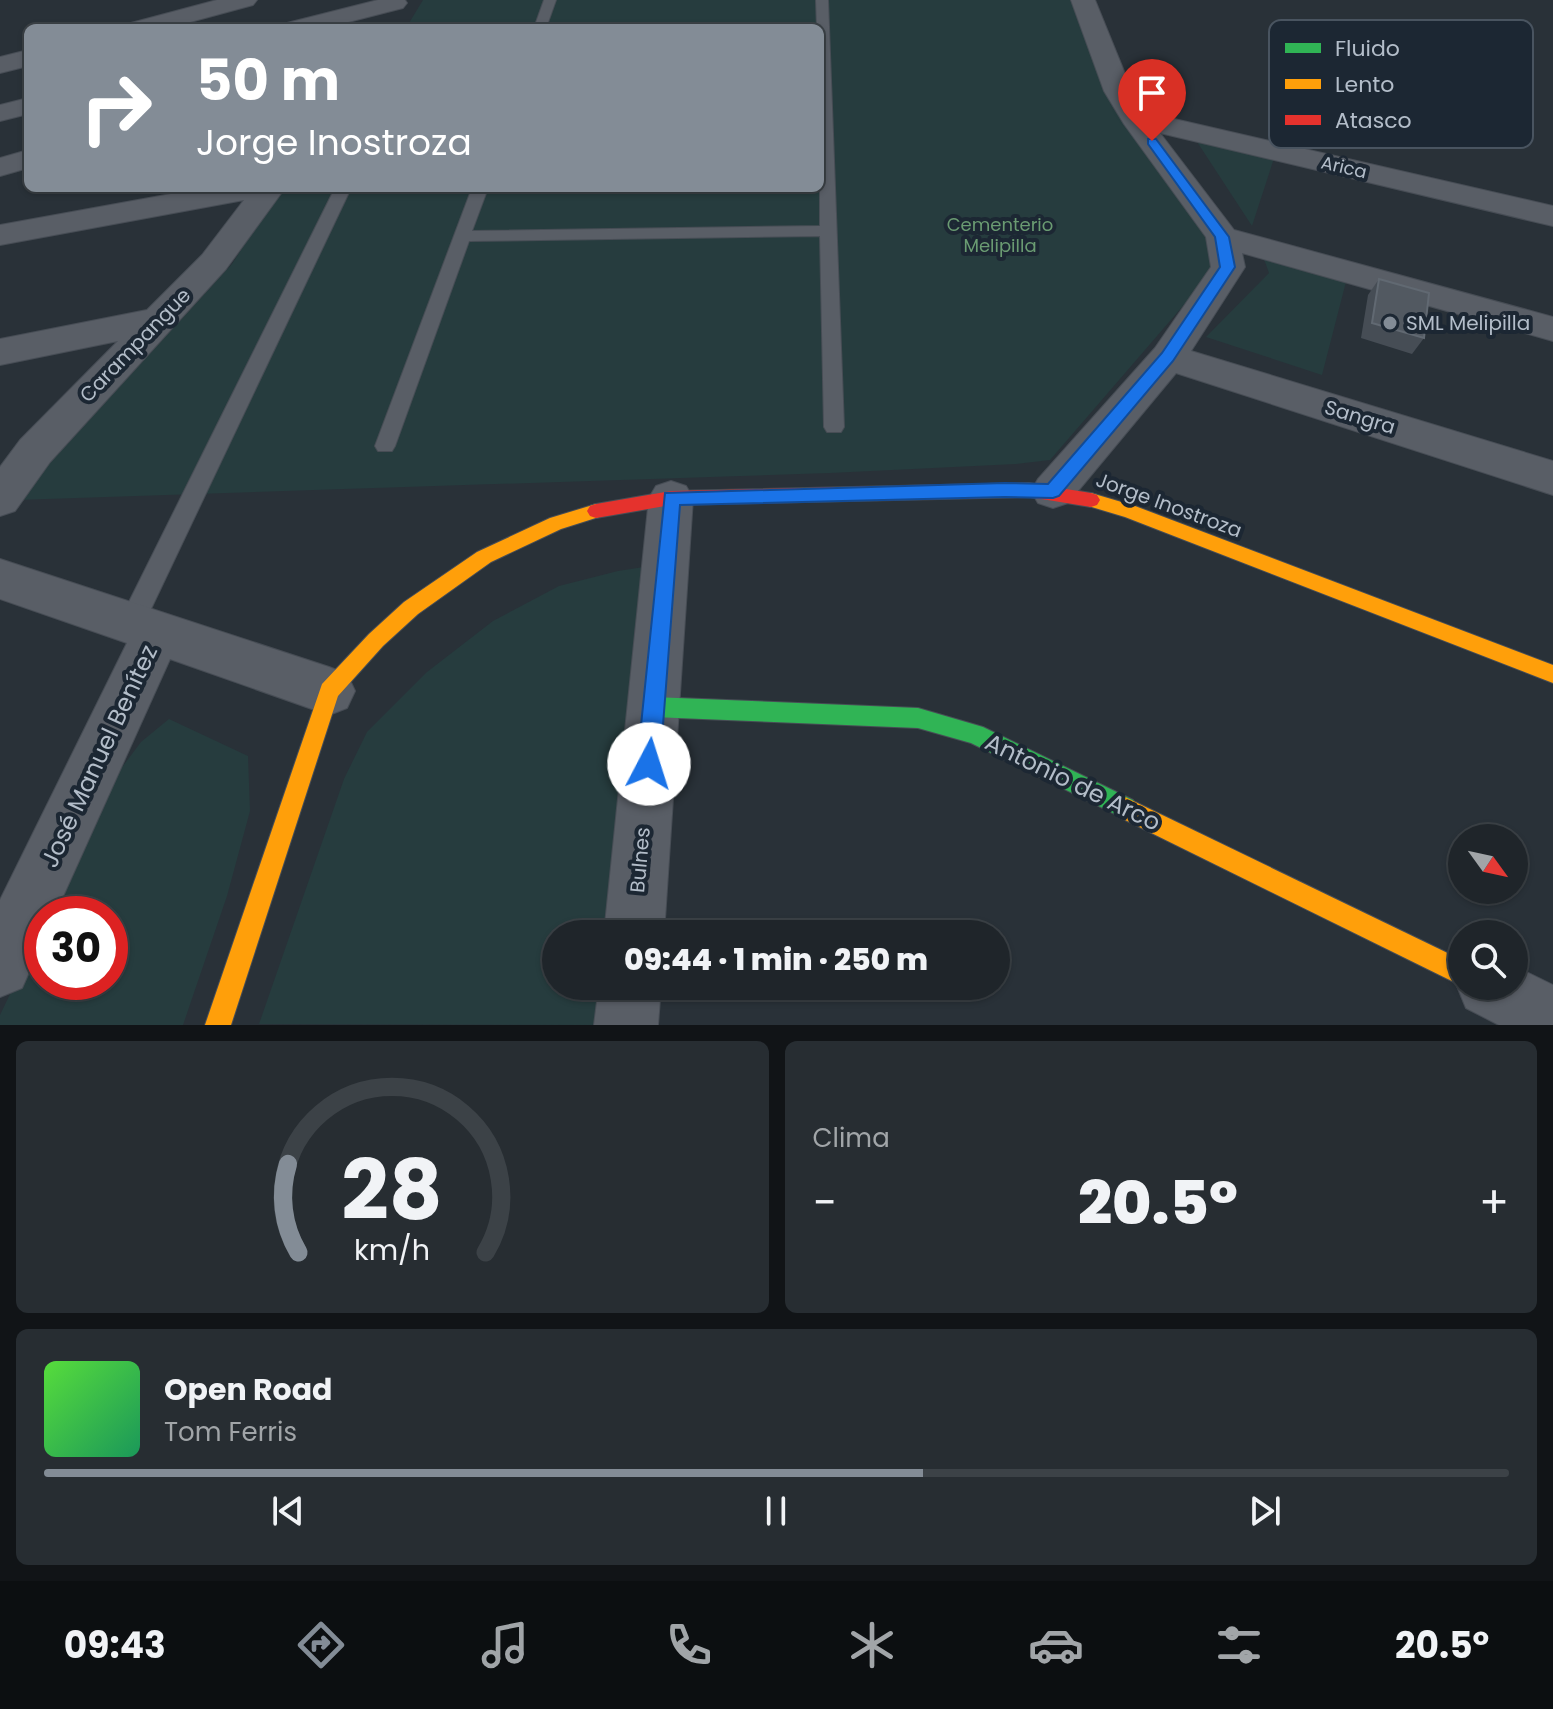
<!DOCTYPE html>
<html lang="es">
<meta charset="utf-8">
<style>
:root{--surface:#1f252a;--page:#272d32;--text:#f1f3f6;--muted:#a1a5a8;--line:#3c4247;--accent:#838c96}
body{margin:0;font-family:Poppins,sans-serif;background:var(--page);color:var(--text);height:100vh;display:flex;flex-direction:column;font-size:30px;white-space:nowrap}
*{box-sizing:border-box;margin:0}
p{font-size:26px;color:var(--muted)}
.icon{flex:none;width:44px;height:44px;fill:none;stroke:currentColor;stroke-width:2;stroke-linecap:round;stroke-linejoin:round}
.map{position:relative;height:1025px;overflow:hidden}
.side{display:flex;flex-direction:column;gap:16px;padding:16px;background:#111417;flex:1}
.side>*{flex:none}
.guide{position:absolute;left:24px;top:24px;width:800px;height:168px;border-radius:12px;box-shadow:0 2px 6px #0004,0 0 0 2px var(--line);background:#838c96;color:#fff;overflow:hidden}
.needle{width:52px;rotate:123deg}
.fabs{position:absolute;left:1448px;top:824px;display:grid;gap:16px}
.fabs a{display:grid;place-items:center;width:80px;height:80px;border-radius:50%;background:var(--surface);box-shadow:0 2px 6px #0004,0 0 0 2px var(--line);font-size:40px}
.speed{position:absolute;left:24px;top:896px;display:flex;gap:16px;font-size:40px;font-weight:700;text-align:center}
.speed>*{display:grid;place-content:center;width:104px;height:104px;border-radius:50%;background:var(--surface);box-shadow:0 2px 6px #0004,0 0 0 2px var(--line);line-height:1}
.speed .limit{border:12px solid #d22;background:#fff;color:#111}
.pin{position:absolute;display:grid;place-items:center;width:68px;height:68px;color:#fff;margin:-82px -34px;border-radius:50% 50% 50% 0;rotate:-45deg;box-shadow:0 0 8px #0007}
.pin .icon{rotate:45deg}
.me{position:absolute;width:88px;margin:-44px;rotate:5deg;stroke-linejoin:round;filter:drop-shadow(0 0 6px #0008)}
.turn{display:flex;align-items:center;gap:28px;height:168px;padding:0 40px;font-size:36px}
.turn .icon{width:104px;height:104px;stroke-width:2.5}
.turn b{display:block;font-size:56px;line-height:68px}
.big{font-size:60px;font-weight:800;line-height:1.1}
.side .tile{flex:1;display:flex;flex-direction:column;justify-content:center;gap:12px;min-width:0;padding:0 28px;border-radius:12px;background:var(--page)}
.side .dial{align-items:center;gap:0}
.dial svg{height:208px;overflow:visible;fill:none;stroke:var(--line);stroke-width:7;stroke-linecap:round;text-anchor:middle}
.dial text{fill:var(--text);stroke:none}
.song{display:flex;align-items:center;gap:24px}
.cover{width:96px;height:96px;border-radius:12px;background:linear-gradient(135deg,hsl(110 70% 55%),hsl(150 70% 35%))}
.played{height:8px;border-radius:4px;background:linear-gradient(90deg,var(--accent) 60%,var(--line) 60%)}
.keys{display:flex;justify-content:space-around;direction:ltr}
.heat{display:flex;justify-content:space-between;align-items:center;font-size:44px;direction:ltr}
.side .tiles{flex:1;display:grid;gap:16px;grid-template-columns:1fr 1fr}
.tile:last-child{grid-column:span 2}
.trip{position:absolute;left:542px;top:920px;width:468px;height:80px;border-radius:40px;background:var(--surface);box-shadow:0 2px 6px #0004,0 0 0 2px var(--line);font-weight:800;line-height:80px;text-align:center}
.dock{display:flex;height:128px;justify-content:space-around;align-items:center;background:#0c0f11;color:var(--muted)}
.dock .icon{width:56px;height:56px}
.dock .current{color:var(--accent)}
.dock b{font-size:36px;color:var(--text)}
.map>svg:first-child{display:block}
.green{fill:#263c3e}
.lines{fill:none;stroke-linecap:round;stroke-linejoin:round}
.lane-casing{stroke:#474d55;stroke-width:2}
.street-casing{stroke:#474d55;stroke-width:2}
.fast-casing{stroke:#474d55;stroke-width:2}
.slow-casing{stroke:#474d55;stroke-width:2}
.jam-casing{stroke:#474d55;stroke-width:2}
.lane{fill:#595e66;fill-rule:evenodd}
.street{fill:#595e66;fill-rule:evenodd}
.fast{fill:#30b455;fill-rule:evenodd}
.slow{fill:#ff9f0a;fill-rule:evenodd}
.jam{fill:#e5322d;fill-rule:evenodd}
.wall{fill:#464d55}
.building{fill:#525961;stroke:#616972;stroke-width:2}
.route{fill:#1a73e8;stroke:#114b97;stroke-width:2}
.poi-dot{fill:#838c96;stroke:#1c2733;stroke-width:3}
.labels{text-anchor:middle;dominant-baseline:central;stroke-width:8;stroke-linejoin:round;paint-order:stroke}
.far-street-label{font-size:18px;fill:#b3bdc9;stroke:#1c2733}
.far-park-label{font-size:18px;fill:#6a9b72;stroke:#1c2733}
.poi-label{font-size:20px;fill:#b3bdc9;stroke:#1c2733;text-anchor:start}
.street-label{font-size:20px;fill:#b3bdc9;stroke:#1c2733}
.near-street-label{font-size:24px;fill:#b3bdc9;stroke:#1c2733}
.key{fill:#1c2733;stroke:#495460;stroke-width:2}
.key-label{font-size:22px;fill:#b3bdc9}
</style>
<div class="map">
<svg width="1553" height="1025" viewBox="0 0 1553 1025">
<rect width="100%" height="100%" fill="#293138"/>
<g class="green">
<path d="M423,0H1078L1226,256L1050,460L1016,464L830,473L16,500L232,264L281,188H820V28H406Z"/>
<path d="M1188,128L1277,149L1252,226Z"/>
<path d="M1260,248L1348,274L1322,375L1206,337L1269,273Z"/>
<path d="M663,564L620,934H556V986H614L609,1025L259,1024L344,779L367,732L427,672L493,621L559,586L618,571Z"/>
<path d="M169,719L248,756L250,811L227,896L183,1025H0V1015L42,928V982H110V914H49L117,774L141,742Z"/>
</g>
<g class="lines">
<defs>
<g id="lane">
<path d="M544,0H556L546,28H534Z"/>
<path d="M816,0H828L844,427L841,432H827L824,427L820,236L469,241L395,446L392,451H378L375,446L472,188H488L472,231L820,226V28H817Z"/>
<path d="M335,188H351L140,632L131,635L122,632L119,624L122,616Z"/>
</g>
<g id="street">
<path d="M217,0H257L253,5L168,28H128L131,23Z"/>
<path d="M378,0H405L407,3L403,8L325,28H284L287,23Z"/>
<path d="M1071,0H1095L1132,91L1144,112L1553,206V226L1160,133L1234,230L1553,317V341L1242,253L1245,267L1191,351L1553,461V495L1176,373L1068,503L1053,508L1038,503L1031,491L1038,479L1155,348L1211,267L1206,237L1124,124L1104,91Z"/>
<path d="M28,50V66L0,73V57Z"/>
<path d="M28,98V114L0,121V105Z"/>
<path d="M28,150V168L0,176V158Z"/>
<path d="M204,188H285L226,269L50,462L15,511L0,516V467L20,440L118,341L0,365V339L147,310L202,255L244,200L0,245V225Z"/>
<path d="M671,481L686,486L693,498L664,934H604L649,498L656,486Z"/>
<path d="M0,559L329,667L347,674L355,691L347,708L329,715L170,659L55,914H42V943L22,988L0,997V900L127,643L0,599Z"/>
<path d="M1514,966L1553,985V1025H1499L1466,1008L1457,986L1462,973V986H1514Z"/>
<path d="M599,986H661L658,1025H594Z"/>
</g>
<path id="fast" d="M653,697L918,708L983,727L1133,800L1136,808L1133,816L1125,819L971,743L918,728L653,717L646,714L642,707L646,700Z"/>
<g id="slow">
<path d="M1091,493L1135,506L1553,665V683L1125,517L1085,505L1082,500L1085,495Z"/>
<path d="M596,504L602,506L605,511L602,516L561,529L491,562L418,614L383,646L338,696L231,1025H205L322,684L369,634L404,602L477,552L550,518Z"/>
<path d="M1125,797L1462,960V986L1117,816L1114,808L1117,800Z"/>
</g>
<path id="jam" d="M1029,483L1091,493L1097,495L1100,500L1097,505L1091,507L1029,497L671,505L596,518L590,516L587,511L590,506L596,504L671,491Z"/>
</defs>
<use href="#lane" class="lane-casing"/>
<use href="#street" class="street-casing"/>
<use href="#fast" class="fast-casing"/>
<use href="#slow" class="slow-casing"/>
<use href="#jam" class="jam-casing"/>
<use href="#lane" class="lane"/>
<use href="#street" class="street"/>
<use href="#fast" class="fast"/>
<use href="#slow" class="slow"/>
<use href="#jam" class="jam"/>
</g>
<path class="wall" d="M1379,279L1424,338L1412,354L1361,338L1368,295Z"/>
<path class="building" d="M1379,279L1429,293L1424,338L1372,323Z"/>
<path class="route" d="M1148,139H1156L1229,237L1235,267L1173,361L1059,496L1053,498L1005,497L680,505L660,764L656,772L649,775L641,772L637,764L665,493L1005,483L1048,484L1162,353L1220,267L1215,237L1148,144Z"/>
<circle class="poi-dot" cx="1390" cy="323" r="8"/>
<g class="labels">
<g class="far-street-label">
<text transform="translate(1344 167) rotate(13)">Arica</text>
</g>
<g class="far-park-label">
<text x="1000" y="224">Cementerio<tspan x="1000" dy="21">Melipilla</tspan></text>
</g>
<g class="poi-label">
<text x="1406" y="323">SML Melipilla</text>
</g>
<g class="street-label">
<text transform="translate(135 345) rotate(-46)">Carampangue</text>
<text transform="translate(1360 417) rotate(17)">Sangra</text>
<text transform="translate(1169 505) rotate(20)">Jorge Inostroza</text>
<text transform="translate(640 860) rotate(-85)">Bulnes</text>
</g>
<g class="near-street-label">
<text transform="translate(99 756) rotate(-65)">José Manuel Benítez</text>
<text transform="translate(1073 782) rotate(26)">Antonio de Arco</text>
</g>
</g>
<rect x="1269" y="20" width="264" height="128" rx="12" class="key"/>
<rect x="1285" y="43" width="36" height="10" fill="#30b455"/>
<rect x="1285" y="79" width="36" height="10" fill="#ff9f0a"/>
<rect x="1285" y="115" width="36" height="10" fill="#e5322d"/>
<g class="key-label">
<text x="1335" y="56">Fluido</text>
<text x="1335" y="92">Lento</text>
<text x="1335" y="128">Atasco</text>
</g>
</svg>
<div class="fabs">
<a><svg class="needle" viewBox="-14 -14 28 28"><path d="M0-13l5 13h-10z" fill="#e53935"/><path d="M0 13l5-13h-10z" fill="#a1a5a8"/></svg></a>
<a><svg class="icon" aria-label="search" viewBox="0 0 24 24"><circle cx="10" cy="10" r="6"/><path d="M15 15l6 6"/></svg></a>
</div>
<div class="speed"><div class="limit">30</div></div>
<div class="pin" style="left:1152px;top:141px;background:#d93025"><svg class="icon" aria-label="arrive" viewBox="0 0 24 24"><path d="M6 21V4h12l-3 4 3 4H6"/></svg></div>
<svg class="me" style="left:649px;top:764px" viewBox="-20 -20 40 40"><circle r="19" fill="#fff"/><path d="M0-13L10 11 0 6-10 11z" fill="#1a73e8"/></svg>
<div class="trip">09:44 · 1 min · 250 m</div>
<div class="guide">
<div class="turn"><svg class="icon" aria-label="right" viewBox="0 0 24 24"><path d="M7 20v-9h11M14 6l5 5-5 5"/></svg><div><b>50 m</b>Jorge Inostroza</div></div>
</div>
</div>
<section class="side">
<div class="tiles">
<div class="tile dial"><svg viewBox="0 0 100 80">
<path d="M14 69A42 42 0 1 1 86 69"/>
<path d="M14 69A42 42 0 0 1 10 35" stroke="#838c96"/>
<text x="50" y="56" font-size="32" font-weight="700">28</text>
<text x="50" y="72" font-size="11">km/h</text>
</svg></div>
<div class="tile"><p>Clima</p>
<div class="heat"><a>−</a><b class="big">20.5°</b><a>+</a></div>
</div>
<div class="tile">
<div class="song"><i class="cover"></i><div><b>Open Road</b><p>Tom Ferris</p></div></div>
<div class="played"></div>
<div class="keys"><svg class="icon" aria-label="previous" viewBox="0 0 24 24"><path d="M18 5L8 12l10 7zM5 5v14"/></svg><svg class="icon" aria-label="pause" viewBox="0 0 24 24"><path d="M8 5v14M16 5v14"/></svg><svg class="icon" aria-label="next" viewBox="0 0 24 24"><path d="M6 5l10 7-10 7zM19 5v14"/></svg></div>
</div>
</div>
</section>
<nav class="dock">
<b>09:43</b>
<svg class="icon current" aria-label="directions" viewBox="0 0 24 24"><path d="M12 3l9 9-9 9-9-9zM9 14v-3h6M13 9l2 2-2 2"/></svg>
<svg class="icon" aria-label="music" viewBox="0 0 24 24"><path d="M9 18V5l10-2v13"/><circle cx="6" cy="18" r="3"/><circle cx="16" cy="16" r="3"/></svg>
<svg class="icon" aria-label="phone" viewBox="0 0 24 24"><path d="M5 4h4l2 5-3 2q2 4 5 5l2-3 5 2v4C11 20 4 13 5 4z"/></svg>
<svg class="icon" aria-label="climate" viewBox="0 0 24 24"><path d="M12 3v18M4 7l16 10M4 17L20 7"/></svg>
<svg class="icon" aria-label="car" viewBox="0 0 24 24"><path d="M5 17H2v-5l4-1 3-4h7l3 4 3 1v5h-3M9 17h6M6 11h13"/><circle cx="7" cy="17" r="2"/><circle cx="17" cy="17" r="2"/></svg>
<svg class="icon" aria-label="filters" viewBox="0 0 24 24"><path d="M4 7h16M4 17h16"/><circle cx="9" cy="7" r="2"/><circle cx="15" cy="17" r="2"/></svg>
<b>20.5°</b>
</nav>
